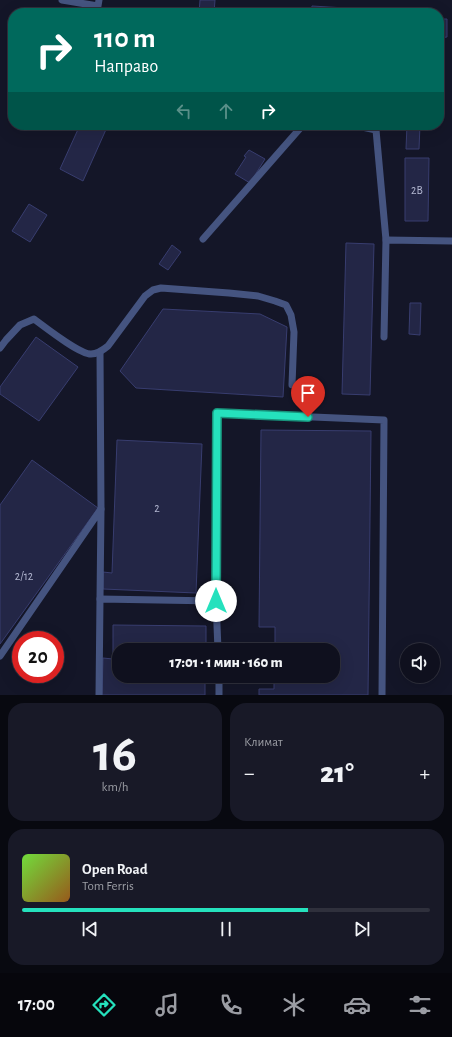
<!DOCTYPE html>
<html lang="ru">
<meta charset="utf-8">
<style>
:root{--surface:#0f101e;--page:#181927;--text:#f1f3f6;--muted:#9b9da4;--line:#2f303c;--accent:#25e1bd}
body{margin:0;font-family:"Alegreya Sans",sans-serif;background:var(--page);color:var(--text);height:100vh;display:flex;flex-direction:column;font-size:15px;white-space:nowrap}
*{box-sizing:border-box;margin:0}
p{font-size:13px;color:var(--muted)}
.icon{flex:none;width:22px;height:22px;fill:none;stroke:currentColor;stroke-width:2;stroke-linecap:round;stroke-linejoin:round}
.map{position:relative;height:695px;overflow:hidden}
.drawer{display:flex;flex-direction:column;gap:8px;padding:8px;background:#080910;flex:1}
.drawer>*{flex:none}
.banner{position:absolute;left:8px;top:8px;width:436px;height:122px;border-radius:16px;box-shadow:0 4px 16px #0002,0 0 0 1px var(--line);background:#00695c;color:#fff;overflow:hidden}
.buttons{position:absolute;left:400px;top:643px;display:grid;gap:8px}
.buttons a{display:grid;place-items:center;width:40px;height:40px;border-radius:50%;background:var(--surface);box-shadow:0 4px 16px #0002,0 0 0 1px var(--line);font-size:20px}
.speed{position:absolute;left:12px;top:631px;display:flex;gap:8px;font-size:20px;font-weight:700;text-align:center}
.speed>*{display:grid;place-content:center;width:52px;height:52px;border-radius:50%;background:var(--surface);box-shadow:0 4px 16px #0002,0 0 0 1px var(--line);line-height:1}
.speed .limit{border:6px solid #d22;background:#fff;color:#111}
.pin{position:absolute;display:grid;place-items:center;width:34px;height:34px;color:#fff;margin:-41px -17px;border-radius:50% 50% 50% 0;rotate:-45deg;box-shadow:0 0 4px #0007}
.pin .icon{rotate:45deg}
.me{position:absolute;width:44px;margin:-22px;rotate:0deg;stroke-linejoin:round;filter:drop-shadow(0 0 3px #0008)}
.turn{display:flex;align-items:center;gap:14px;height:84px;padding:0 20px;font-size:18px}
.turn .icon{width:52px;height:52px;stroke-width:2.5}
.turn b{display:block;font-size:28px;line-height:34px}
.lanes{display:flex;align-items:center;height:38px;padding:0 20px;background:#0003;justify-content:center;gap:20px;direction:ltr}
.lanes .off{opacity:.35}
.big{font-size:30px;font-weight:800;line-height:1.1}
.drawer .tile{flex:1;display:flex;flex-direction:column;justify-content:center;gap:6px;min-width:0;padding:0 14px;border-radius:16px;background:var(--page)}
.drawer .dial{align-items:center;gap:0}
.dial b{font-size:52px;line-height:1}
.song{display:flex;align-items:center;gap:12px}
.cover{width:48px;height:48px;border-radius:6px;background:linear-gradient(135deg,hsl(100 70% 55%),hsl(30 70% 35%))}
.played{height:4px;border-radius:2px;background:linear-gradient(90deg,var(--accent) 70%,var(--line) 70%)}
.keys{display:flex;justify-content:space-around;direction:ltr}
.heat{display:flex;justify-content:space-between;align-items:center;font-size:22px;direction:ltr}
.drawer .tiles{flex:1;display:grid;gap:8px;grid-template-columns:1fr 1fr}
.tile:last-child{grid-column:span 2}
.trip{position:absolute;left:112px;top:643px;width:228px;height:40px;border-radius:16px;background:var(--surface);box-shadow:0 4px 16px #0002,0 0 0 1px var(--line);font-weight:800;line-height:40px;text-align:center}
.tabs{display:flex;height:64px;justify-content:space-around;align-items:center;background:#06060c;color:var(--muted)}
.tabs .icon{width:28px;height:28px}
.tabs .current{color:var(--accent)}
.tabs b{font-size:18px;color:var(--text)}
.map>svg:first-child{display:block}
.building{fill:#232646;stroke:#383d6f}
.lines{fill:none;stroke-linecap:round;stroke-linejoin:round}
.lane{stroke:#455480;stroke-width:7}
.route-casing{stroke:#18927b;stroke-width:10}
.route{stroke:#25e1bd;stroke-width:7}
.labels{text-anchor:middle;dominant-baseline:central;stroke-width:4;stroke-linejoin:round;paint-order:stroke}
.number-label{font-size:12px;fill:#b0b4ce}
</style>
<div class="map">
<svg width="452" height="695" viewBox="0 0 452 695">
<rect width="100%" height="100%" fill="#141628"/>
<g class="building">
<path d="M200,0H215L214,13H199Z"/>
<path d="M312,6L413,12V13H311Z"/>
<path d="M439,19H447V37L439,38Z"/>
<path d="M80,125H108L83,181L60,169Z"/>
<path d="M407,125H420L419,149H406Z"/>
<path d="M249,150L265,159L250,183L235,174L246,157L244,156Z"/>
<path d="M405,158H429L428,221H405Z"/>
<path d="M29,204L47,215L30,242L12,231Z"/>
<path d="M346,243L374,244L370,395L342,394Z"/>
<path d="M172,245L181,252L168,270L159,264Z"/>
<path d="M410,303H421L420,335L409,334Z"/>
<path d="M163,309L260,314L287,327L283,397L136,388L120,371Z"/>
<path d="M36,337L78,367L39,421L0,394V387Z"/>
<path d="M261,430L371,431L368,695H259V689H274V676H333V650H275V627H259Z"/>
<path d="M117,440L202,444L196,593L103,589V572L112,573Z"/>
<path d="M32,460L98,508L0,644V505Z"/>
<path d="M113,625L206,626V650H119V676H205V695H102L103,658L113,659Z"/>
</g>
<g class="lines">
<g class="lane">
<path d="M62,0L98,6L99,0"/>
<path d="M353,125L376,130L386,240"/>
<path d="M203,239L303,125"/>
<path d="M384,337L386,240L452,241"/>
<path d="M0,348L6,340L20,325L34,319C45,327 79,354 91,354C98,354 103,350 108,346L145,296L153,290L161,288L229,293L258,296L275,301L286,305L291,315L294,332L292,385"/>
<path d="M100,352L101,509"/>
<path d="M216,601L217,413L384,420L382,695"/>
<path d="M0,656L101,509L100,599"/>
<path d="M219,676V695"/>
<path d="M99,695L100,599L216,601L218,650"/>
</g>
</g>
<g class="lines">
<defs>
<path id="route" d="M216,601L217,413L308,417"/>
</defs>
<use href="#route" class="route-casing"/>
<use href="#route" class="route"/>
</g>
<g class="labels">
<g class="number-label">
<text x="417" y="190">2В</text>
<text x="157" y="508">2</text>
<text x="24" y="576">2/12</text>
</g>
</g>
</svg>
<div class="buttons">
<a><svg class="icon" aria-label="sound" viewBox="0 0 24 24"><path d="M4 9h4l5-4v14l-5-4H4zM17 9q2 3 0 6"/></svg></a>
</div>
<div class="speed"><div class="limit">20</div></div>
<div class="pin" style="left:308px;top:417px;background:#d93025"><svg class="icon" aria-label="arrive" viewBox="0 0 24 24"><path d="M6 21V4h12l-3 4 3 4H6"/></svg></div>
<svg class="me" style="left:216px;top:601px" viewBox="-20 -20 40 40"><circle r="19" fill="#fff"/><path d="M0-13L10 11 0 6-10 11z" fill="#25e1bd"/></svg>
<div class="trip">17:01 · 1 мин · 160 m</div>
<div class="banner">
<div class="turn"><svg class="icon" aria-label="right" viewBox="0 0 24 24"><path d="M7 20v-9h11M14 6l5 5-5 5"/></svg><div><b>110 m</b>Направо</div></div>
<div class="lanes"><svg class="icon off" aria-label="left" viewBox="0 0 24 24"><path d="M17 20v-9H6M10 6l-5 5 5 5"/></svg><svg class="icon off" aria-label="ahead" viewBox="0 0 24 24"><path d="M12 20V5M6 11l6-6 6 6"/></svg><svg class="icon" aria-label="right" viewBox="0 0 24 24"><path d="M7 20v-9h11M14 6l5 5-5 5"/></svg></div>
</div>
</div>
<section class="drawer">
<div class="tiles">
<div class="tile dial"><b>16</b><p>km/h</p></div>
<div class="tile"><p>Климат</p>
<div class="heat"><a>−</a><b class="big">21°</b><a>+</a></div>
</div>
<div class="tile">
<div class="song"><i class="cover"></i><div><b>Open Road</b><p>Tom Ferris</p></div></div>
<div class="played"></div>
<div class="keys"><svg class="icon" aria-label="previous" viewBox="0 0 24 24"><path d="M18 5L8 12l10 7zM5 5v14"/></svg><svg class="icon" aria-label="pause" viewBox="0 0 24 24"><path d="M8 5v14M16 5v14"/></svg><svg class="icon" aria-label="next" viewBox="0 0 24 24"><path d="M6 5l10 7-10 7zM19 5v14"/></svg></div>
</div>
</div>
</section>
<nav class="tabs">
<b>17:00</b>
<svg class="icon current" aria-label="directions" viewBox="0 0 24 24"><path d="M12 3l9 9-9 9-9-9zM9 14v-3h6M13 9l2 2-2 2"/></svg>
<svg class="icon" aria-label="music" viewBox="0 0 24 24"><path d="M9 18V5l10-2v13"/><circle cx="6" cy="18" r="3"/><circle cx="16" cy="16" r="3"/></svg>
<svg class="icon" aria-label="phone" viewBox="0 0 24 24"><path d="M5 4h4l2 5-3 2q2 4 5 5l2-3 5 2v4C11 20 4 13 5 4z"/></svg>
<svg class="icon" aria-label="climate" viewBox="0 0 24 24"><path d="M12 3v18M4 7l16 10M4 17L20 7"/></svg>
<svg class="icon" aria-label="car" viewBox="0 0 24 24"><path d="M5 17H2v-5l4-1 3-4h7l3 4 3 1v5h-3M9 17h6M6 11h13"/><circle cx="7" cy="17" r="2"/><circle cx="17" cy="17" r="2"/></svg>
<svg class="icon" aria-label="filters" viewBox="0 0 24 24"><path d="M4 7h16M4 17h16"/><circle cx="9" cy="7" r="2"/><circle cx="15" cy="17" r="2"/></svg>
</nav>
